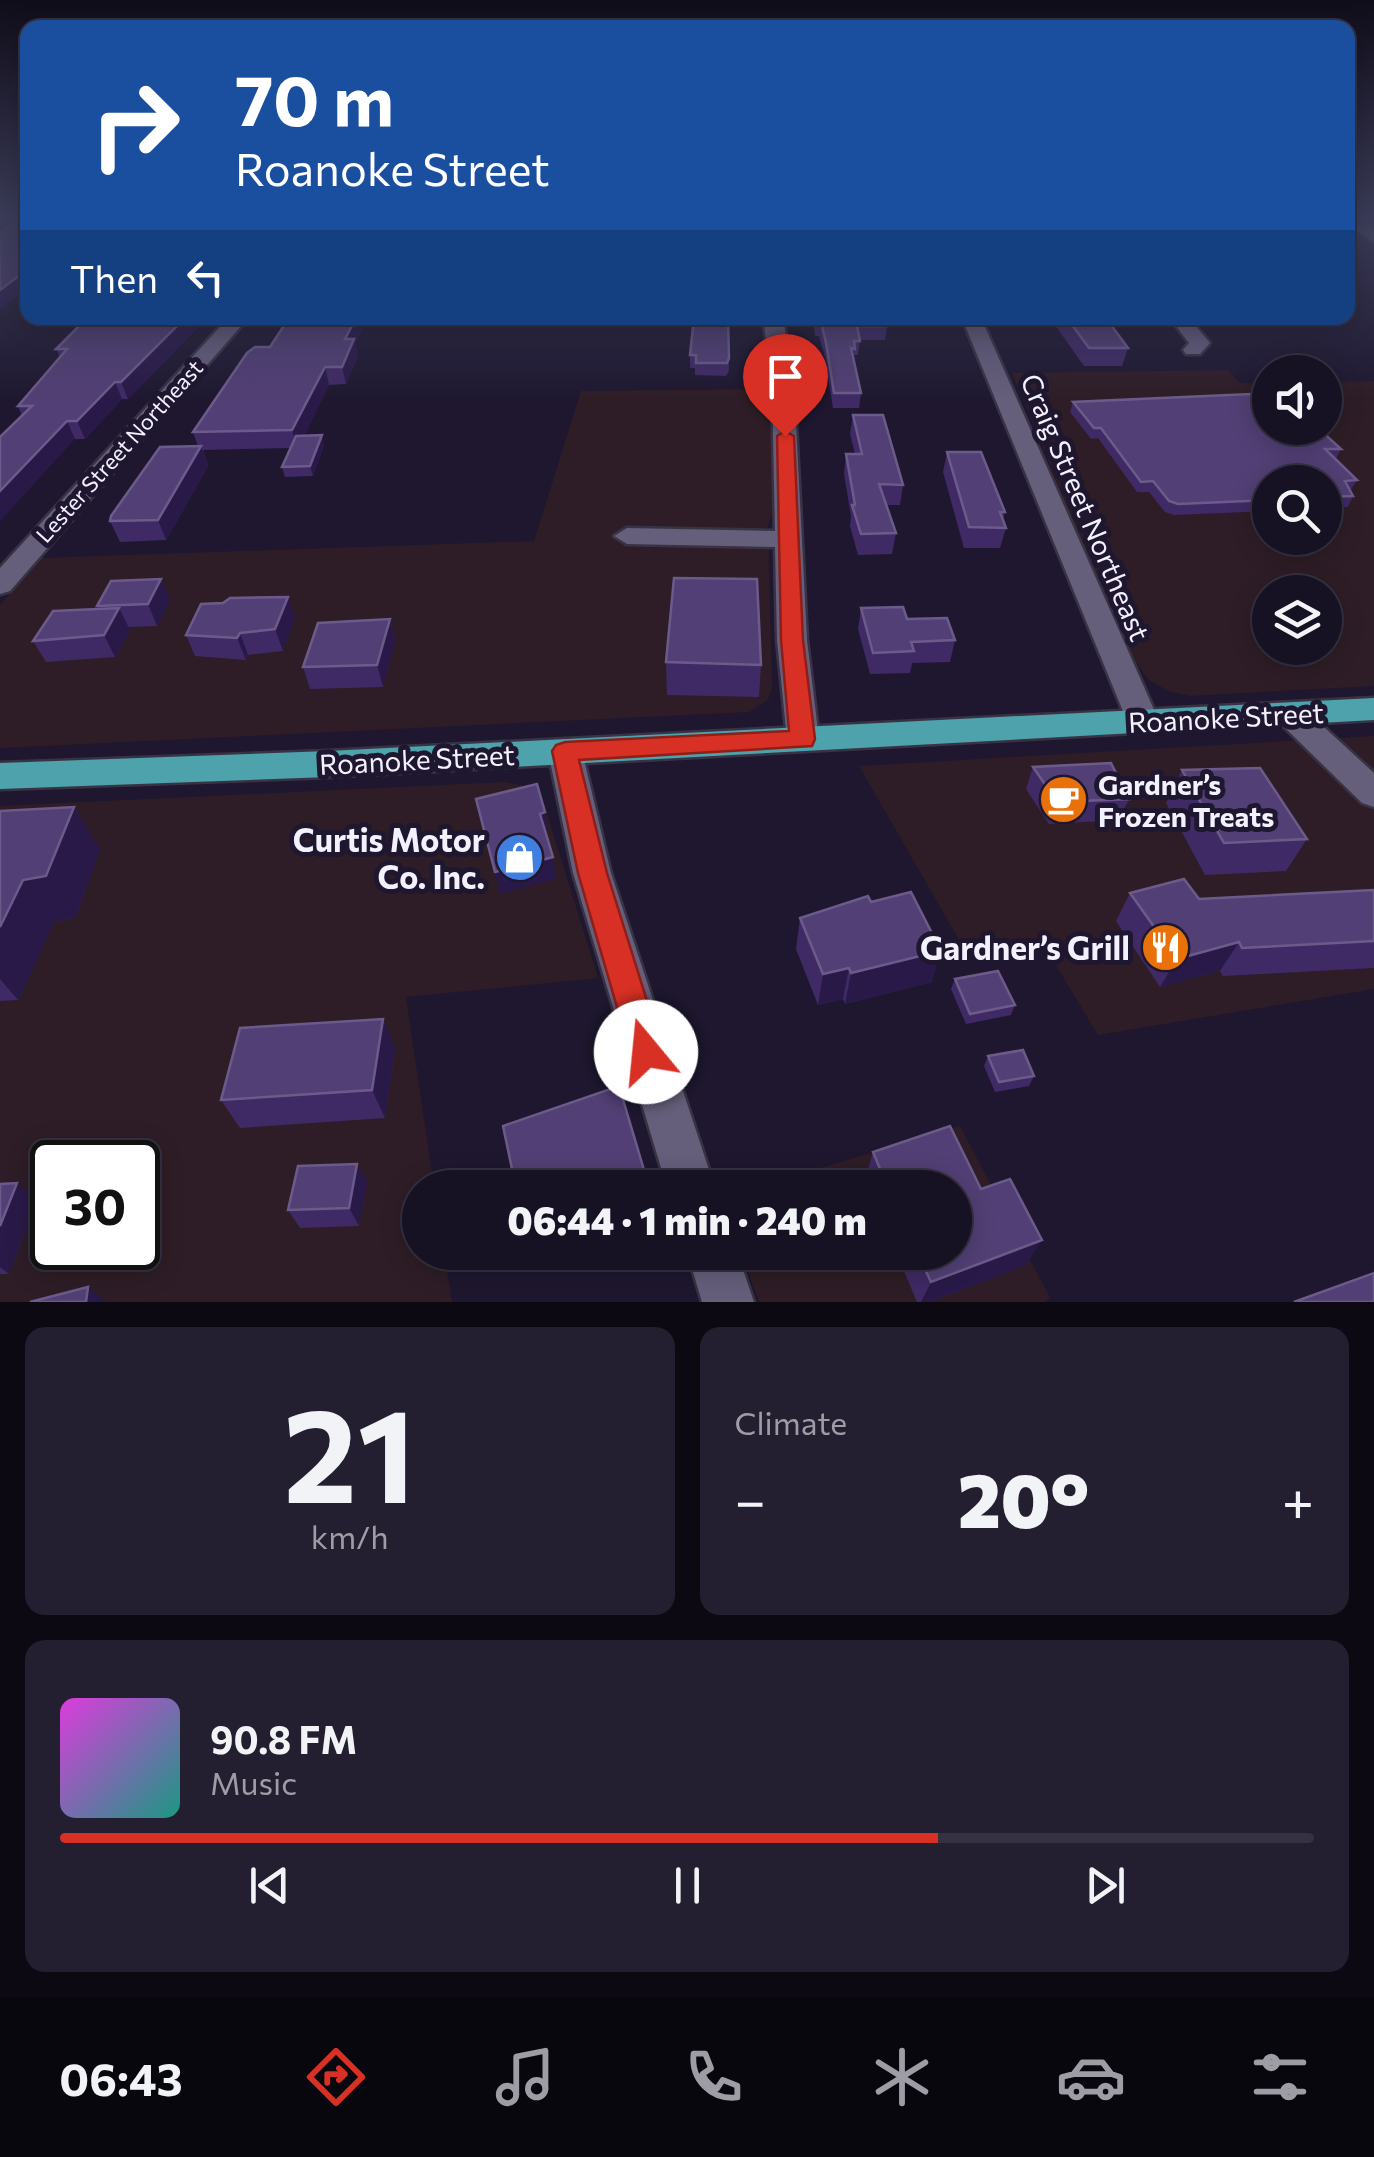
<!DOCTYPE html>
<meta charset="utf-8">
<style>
:root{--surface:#161123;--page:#231f30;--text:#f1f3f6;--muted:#9e9da6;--line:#353141;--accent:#d93025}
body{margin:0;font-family:Commissioner,sans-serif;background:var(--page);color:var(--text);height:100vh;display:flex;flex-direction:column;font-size:38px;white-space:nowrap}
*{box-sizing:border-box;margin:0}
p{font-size:32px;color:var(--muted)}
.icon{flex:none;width:55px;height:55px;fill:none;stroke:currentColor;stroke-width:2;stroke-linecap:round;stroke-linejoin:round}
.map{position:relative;height:1302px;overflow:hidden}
.panel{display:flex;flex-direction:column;gap:25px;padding:25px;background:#0c0913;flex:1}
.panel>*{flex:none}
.hud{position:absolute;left:20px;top:20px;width:1335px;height:305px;border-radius:20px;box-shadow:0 5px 25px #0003,0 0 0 2px var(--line);background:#1a4fa0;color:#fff;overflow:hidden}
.buttons{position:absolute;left:1252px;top:355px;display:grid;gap:20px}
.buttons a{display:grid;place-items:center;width:90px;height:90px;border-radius:50%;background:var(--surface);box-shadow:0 5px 25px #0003,0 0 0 2px var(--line);font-size:50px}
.speed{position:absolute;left:30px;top:1140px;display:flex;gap:20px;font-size:50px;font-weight:700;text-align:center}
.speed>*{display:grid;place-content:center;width:130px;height:130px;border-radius:50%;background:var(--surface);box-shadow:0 5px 25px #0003,0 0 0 2px var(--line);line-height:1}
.speed .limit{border:5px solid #111;border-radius:15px;background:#fff;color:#111}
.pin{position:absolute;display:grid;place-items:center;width:85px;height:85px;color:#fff;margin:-102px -42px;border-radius:50% 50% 50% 0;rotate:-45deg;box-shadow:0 0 10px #0007}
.pin .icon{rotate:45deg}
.me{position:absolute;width:110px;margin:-55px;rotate:343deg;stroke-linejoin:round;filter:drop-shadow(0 0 8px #0008)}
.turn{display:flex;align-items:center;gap:35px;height:210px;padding:0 50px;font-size:45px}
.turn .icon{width:130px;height:130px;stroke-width:2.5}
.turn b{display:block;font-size:70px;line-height:85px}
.then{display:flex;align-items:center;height:95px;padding:0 50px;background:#0003;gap:20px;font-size:38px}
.big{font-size:75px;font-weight:800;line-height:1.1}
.panel .tile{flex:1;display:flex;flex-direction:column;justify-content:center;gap:15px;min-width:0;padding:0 35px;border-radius:20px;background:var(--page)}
.panel .dial{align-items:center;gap:0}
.dial b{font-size:130px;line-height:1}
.song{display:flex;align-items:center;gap:30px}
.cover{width:120px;height:120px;border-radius:15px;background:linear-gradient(135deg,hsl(300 70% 55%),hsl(170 70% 35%))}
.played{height:10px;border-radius:5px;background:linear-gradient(90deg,var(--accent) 70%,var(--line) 70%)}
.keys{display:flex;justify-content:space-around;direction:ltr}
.heat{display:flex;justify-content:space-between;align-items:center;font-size:55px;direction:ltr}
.panel .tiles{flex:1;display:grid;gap:25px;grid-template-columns:1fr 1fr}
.tile:last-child{grid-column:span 2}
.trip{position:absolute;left:402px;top:1170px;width:570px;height:100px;border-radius:50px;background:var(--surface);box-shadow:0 5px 25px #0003,0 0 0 2px var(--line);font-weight:800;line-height:100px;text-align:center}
.tabs{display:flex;height:160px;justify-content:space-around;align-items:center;background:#09070e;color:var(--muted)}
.tabs .icon{width:70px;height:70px}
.tabs .current{color:var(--accent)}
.tabs b{font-size:45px;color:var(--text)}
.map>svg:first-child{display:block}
.commercial{fill:#2e1d26;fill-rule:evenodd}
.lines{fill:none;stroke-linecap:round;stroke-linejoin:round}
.minor-casing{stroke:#383344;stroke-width:5}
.major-casing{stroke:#383344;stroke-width:5}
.minor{fill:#665f7c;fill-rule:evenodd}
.major{fill:#4da2ab;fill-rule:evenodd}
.wall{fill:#3f2a65}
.shaded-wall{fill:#291948}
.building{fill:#523f75;stroke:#6c5b8a;stroke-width:2.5}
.route{fill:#d93025;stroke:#8d1f18;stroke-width:2.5}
.labels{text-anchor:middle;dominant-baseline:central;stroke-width:10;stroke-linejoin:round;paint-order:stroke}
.far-street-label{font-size:22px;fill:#f4f1fe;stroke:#1e172f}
.street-label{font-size:28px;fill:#f4f1fe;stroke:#1e172f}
.poi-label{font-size:28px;font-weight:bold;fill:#f4f1fe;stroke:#1e172f;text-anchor:start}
.near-poi-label{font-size:32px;font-weight:bold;fill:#f4f1fe;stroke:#1e172f;text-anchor:end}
</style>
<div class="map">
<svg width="1374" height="1302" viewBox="0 0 1374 1302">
<rect width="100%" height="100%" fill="#1e172f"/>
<g class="commercial">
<path d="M1228,370L1240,383H1270V428H1325V382L1374,381V686L1189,696L1168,691L1149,680L1130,655L1110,611L1012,373ZM1270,482H1325V538H1270ZM1270,592H1325V648H1270Z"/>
<path d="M773,389L776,502L768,525L772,687L768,700L749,712L0,748V605L40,558L534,541L581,391Z"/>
<path d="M1374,736V989L1098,1035L1043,944L1001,957H969L859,766Z"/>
<path d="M504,782L534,788L544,804L598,978L406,997L434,1187L420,1188V1252L444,1253L452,1302H0V806ZM52,1162H138V1248H52Z"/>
<path d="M960,1126L1050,1298L1045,1302H759L741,1253L955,1252V1188L758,1187Z"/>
</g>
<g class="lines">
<defs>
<g id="minor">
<path d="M1348,219H1361L1374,229V242L1348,224Z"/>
<path d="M228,318H248L10,591L0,594V568Z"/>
<path d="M763,318H783L794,384L807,640L819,739L815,748L803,751L791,748L787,739L777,640L775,547L627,544L614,536L627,528L775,531L772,384Z"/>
<path d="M962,318H981L1159,721L1154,729L1143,733L1132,729L1127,721Z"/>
<path d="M1170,318H1189L1210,343L1200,354H1186L1183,350L1189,343Z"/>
<path d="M1290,703L1301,706L1374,773V807L1362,803L1279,722L1274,714L1279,706Z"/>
<path d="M565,739L577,742L582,751L611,873L715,1188H667L573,873L548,751L553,742Z"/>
<path d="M687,1252H737L754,1302H702Z"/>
</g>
<path id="major" d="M1374,698V720L328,777L0,789V763L328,751Z"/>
</defs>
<use href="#minor" class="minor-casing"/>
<use href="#major" class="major-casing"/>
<use href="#minor" class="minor"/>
<use href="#major" class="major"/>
</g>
<g class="wall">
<path d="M207,318L128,399H122L85,439H75L22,416L18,406L60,357L56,349Z"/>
<path d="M289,318H367L355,343L358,356L346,384L329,385L304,436L324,445L313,476L285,477L282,467L291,448L203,450L208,466L166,540L120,542L110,521L198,446L193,432L270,347Z"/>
<path d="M728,318L729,371L726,376L695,375V368H690V355Z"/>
<path d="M813,318H884L887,326L885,340H860L858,355H854L861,393L859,408H833L825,357L819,336H815Z"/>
<path d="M1050,318H1106L1128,348L1122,366H1084Z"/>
<path d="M1073,402L1260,403L1341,449L1336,459L1357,480L1350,491L1353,496L1348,507L1325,508V482H1270V511L1174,515L1165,512L1149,492H1137L1098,438L1091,439L1070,412Z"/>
<path d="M853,415L903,485L900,505H886L896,533L892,554L858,555L850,526L851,516L844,474L846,454H855L850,434Z"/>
<path d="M947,452L1005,512L1003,519L1006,528L1000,548H964L943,472Z"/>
<path d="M161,579L170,601L157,626L128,627L130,630L115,657L46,662L33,641L98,609L97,606Z"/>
<path d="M861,608L907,619L955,640L950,662L912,663L910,673L870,674L858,629Z"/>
<path d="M295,618L283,651L248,655L246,660L195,656L186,635Z"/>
<path d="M390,619L395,640L383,687L310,689L303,667Z"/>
<path d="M666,662L761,665L759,697L667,695Z"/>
<path d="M1033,767L1129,799L1119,820L1049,824L1026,789Z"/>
<path d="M1182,770L1307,839L1286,871L1205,875L1166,803Z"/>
<path d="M74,807L100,850L75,918L54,922L18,1000L0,1001V811Z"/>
<path d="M1374,890V968L1223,976L1220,971L1160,987L1116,921L1130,893L1199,899Z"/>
<path d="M871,902L932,982L845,1004L843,999L818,1005L796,949L800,918Z"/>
<path d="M955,979L1015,1005L1011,1015L966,1024L951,989Z"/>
<path d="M383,1019L395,1049L385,1118L240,1128L221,1100Z"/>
<path d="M988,1056L1034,1076L1029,1086L995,1092L984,1066Z"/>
<path d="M873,1152L981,1189L1026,1265L930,1302H917L896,1252H955V1188H868L865,1180Z"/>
<path d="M367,1182L359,1226L300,1228L288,1210Z"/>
<path d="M0,1184L37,1201L9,1274H0Z"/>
</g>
<g class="shaded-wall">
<path d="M0,219H16L0,229Z"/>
<path d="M28,269V287L0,309V290Z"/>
<path d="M185,318H207L128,399L121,382Z"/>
<path d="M356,318H367L355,343L358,356L346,384L342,367L345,339Z"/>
<path d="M325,367L329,385L298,448L292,430Z"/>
<path d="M115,382L122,399L85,439L77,421Z"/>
<path d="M67,421L75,439L0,521V491Z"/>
<path d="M322,435L324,445L313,476L310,466Z"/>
<path d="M201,446L208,466L166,540L158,520Z"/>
<path d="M161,579L170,601L157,626L148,604Z"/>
<path d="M288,597L295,618L283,651L275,629Z"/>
<path d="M119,608L130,630L115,657L104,635Z"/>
<path d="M390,619L395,640L383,687L377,665Z"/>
<path d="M240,633L248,655L246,660L237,638Z"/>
<path d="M74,807L100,850L75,918L54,922L18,1000L0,979V927L23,880Z"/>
<path d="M545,812L548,834L543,835L540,814Z"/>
<path d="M553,857L556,879L500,894L495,872Z"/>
<path d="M1239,942L1220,971L1160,987L1177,959Z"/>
<path d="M941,951L932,982L845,1004L851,973Z"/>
<path d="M849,968L843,999L818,1005L823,974Z"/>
<path d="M383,1019L395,1049L385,1118L372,1090Z"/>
<path d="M357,1164L367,1182L359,1226L349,1208Z"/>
<path d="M644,1170L646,1188H596Z"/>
<path d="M17,1183L37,1201L9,1274L0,1267V1226Z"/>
<path d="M1042,1240L1026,1265L930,1302H921L931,1282Z"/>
<path d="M88,1287L106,1302H86Z"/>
</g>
<g class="building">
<path d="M25,219H28V269L0,290V232Z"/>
<path d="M87,318H185L121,382H115L77,421H67L0,491V437L32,406H18L67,349H56Z"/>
<path d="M289,318H356L345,339H354L342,367H325L292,430L193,432L247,353L255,347H270Z"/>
<path d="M694,318H728L729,358L727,363H696V355H690Z"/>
<path d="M816,318H884L887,326H857L860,341H854L855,349L851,348L861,393H834L826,343L821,322H817Z"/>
<path d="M1067,318H1106L1128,348H1089Z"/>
<path d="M1251,394L1260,403L1270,402V428H1318L1341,449H1325L1357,480L1345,481L1353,496L1325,497V482H1270V500L1178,504L1169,501L1153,481L1141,482L1101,428H1094L1073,402Z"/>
<path d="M853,415H883L903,485L879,484L896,533L861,534L852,505H855L846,454H862Z"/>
<path d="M322,435L310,466L282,467L296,436Z"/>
<path d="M201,446L158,520L110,521L111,516L160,447Z"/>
<path d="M947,452H981L1005,512H1000L1006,528L969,527Z"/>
<path d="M674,578L757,579L761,665L666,662Z"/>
<path d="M161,579L148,604L97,606L111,581Z"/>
<path d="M288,597L275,629L240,633L237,638L186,635L201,604L223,603L230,598Z"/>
<path d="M903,607L907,619L947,618L955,640L911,642L914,651L873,653L861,608Z"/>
<path d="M119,608L104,635L33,641L53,611Z"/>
<path d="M390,619L377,665L303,667L318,623Z"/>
<path d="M1111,763L1129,799L1057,802L1033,767Z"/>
<path d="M1260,768L1307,839L1224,843L1182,770Z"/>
<path d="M537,784L545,812L540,814L553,857L495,872L476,799Z"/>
<path d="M74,807L46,876L23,880L0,927V811Z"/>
<path d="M1184,879L1199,899L1374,890V941L1242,948L1239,942L1177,959L1130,893Z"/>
<path d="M911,892L941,951L851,973L849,968L823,974L800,918L868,896L871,902Z"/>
<path d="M998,971L1015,1005L970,1014L955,979Z"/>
<path d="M383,1019L372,1090L221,1100L240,1028Z"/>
<path d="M1023,1050L1034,1076L999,1082L988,1056Z"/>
<path d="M619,1086L644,1170L596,1188H516L503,1126Z"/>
<path d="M950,1126L981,1189L1010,1179L1042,1240L931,1282L917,1252H955V1188H888L873,1152Z"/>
<path d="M357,1164L349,1208L288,1210L298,1166Z"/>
<path d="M17,1183L0,1226V1184Z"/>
<path d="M1374,1273V1302H1294Z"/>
<path d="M88,1287L86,1302H30Z"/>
</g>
<linearGradient id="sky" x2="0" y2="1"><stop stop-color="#100d1a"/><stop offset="0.55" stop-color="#3b3c58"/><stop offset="1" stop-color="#3b3c58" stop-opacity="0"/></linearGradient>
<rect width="1374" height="401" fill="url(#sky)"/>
<path class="route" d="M785,431L794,436L803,640L815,739L812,746L579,760L607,873L663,1052L658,1063L646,1068L635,1063L630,1052L578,873L552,751L556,745L565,742L789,731L781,640L777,436Z"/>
<defs>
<symbol id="cafe-disc" viewBox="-11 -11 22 22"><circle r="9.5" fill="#e8710a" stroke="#1e172f"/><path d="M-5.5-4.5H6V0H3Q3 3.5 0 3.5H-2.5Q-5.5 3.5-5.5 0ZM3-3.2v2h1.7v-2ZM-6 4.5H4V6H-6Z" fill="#fff"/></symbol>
<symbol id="shop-disc" viewBox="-11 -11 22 22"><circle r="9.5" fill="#3f7fe0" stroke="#1e172f"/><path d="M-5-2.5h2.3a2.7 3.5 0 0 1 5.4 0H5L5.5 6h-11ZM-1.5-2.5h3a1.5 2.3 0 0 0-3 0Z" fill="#fff"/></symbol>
<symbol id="restaurant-disc" viewBox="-11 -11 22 22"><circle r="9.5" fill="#e8710a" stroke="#1e172f"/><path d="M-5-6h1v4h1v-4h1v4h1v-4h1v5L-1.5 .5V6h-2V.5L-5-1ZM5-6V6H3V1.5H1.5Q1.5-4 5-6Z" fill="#fff"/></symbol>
</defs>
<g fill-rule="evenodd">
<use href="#cafe-disc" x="1036" y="772" width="55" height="55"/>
<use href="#shop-disc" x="492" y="830" width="55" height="55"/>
<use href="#restaurant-disc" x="1138" y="920" width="55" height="55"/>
</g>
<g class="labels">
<g class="far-street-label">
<text transform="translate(119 451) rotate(-48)">Lester Street Northeast</text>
</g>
<g class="street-label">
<text transform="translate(1086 507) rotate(67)">Craig Street Northeast</text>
<text transform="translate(1226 717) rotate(-3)">Roanoke Street</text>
<text transform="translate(417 759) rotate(-3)">Roanoke Street</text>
</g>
<g class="poi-label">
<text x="1098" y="784">Gardner’s<tspan x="1098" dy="32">Frozen Treats</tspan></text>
</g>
<g class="near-poi-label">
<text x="485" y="839">Curtis Motor<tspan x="485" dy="37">Co. Inc.</tspan></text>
<text x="1130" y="947">Gardner’s Grill</text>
</g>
</g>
</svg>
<div class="buttons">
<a><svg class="icon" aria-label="sound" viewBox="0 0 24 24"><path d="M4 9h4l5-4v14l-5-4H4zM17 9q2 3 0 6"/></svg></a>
<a><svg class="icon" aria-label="search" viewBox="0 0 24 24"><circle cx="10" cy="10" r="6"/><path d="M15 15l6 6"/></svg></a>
<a><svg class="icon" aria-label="layers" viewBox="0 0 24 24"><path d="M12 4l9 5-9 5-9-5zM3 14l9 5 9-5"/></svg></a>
</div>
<div class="speed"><div class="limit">30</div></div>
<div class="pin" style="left:785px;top:436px;background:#d93025"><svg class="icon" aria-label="arrive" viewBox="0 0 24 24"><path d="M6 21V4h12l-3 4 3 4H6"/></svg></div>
<svg class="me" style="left:646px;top:1052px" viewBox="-20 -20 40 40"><circle r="19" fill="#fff"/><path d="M0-13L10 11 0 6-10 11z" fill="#d93025"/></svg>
<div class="trip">06:44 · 1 min · 240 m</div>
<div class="hud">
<div class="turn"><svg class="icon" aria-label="right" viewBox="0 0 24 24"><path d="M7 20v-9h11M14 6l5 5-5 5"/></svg><div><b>70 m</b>Roanoke Street</div></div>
<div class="then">Then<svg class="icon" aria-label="left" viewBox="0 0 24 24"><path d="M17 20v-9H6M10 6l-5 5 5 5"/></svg></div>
</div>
</div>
<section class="panel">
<div class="tiles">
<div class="tile dial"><b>21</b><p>km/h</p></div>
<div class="tile"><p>Climate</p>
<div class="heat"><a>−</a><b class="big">20°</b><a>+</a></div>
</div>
<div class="tile">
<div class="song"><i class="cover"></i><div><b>90.8 FM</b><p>Music</p></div></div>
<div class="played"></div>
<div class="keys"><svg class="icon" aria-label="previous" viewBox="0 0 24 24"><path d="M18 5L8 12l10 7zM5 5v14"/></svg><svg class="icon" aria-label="pause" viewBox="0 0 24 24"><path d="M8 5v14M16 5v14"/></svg><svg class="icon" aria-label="next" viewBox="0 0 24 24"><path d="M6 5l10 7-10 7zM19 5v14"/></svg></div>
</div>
</div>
</section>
<nav class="tabs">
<b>06:43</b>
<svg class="icon current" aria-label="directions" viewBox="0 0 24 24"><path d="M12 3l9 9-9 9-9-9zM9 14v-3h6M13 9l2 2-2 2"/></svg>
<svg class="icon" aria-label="music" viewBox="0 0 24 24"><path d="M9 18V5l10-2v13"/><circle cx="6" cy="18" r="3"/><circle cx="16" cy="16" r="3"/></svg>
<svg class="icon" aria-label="phone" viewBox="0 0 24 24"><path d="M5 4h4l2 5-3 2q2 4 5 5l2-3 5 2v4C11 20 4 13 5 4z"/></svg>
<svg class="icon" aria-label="climate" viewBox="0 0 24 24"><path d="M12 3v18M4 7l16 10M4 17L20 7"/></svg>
<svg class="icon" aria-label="car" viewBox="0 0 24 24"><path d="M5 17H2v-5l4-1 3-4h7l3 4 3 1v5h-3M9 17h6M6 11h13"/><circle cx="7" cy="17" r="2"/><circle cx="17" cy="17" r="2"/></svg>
<svg class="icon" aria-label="filters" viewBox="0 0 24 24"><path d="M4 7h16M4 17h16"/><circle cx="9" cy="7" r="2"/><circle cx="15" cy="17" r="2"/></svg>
</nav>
